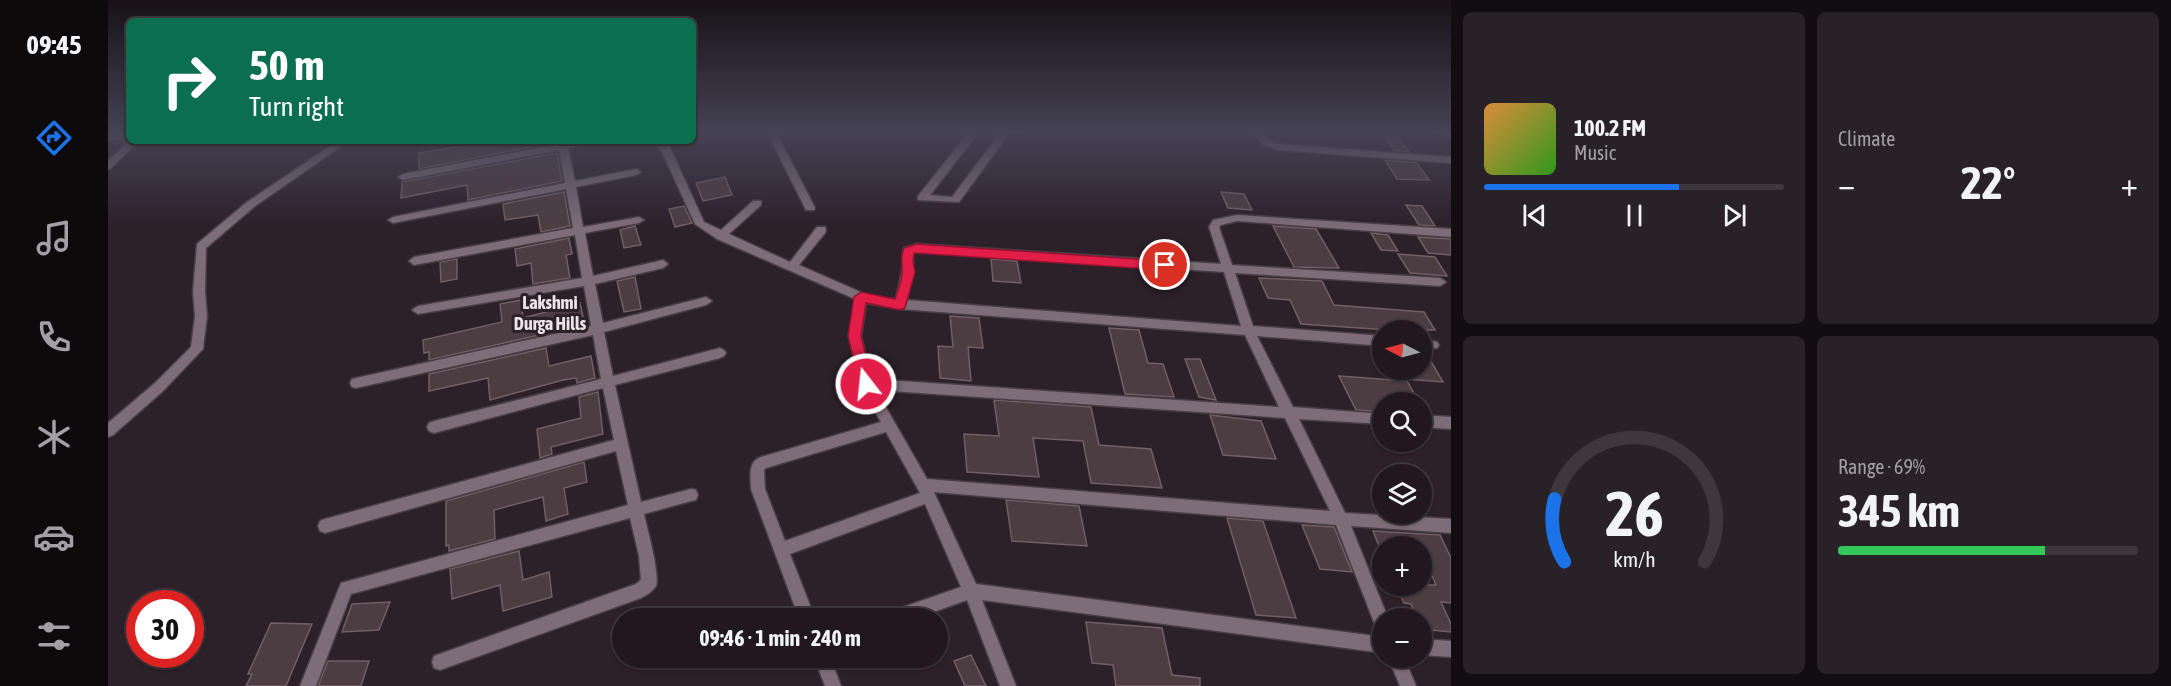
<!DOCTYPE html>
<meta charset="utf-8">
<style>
:root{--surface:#21181f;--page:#292128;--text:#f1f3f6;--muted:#a2a0a4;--line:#3e373d;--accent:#1a73e8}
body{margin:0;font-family:"Asap Condensed",sans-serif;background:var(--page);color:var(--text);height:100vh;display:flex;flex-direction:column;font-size:22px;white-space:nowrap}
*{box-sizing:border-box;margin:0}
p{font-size:20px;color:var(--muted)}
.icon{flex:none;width:33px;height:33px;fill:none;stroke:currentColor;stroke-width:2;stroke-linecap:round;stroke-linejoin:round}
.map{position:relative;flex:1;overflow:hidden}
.sheet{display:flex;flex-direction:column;gap:12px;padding:12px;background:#120d11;width:720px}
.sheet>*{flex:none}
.guide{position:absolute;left:18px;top:18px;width:570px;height:126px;border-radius:9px;box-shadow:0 2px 4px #0004,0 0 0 2px var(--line);background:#0b6e4f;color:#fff;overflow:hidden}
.needle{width:39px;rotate:276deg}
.tools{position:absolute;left:1264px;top:320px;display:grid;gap:12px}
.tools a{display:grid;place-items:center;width:60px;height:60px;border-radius:50%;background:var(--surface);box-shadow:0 2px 4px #0004,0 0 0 2px var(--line);font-size:30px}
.speed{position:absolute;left:18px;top:590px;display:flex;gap:12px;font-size:30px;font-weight:700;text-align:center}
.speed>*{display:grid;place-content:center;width:78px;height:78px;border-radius:50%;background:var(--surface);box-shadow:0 2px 4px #0004,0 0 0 2px var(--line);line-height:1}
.speed .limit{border:9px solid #d22;background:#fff;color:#111}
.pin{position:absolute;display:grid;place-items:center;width:51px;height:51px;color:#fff;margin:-26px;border:3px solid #fff;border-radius:50%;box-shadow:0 2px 6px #0007}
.me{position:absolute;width:66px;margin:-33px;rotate:344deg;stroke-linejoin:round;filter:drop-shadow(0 0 4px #0008)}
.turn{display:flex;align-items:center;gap:21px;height:126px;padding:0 24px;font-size:27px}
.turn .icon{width:78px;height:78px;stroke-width:2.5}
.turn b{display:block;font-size:42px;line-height:51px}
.big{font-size:45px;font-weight:700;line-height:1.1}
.sheet .card{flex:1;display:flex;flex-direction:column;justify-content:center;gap:9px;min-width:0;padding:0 21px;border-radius:9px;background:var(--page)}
.sheet .dial{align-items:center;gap:0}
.dial svg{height:156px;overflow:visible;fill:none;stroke:var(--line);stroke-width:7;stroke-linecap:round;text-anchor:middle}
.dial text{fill:var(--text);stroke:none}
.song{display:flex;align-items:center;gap:18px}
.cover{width:72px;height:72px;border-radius:9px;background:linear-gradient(135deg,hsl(30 70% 55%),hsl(110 70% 35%))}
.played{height:6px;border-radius:3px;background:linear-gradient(90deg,var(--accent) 65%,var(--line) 65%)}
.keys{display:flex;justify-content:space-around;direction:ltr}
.heat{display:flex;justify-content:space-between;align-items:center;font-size:33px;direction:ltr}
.charge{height:9px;border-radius:4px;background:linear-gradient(90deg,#34c759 69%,var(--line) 0)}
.sheet .tiles{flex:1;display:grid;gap:12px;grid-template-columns:repeat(2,1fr)}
.trip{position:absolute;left:504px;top:608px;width:336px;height:60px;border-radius:30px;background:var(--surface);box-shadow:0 2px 4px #0004,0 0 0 2px var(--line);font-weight:700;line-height:60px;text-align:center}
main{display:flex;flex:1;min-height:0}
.tab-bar{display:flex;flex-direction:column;width:108px;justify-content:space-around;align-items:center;background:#0d0a0c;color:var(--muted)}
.tab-bar .icon{width:42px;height:42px}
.tab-bar .selected{color:var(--accent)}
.tab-bar b{font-size:27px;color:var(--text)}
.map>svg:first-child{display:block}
.building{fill:#4c3d42;stroke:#705f64;stroke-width:1.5}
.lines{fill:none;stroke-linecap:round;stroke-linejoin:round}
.street-casing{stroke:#483e46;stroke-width:3}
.street{fill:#7c6d78;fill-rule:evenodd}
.route{fill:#e11d48;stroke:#92132f;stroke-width:1.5}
.labels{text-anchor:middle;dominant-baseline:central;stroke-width:6;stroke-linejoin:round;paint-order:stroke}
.neighbourhood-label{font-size:18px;font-weight:bold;fill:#ece4e9;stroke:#2c2029}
</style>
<main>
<nav class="tab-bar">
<b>09:45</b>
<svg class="icon selected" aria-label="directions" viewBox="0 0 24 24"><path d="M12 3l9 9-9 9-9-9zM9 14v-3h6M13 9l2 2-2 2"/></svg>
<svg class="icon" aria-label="music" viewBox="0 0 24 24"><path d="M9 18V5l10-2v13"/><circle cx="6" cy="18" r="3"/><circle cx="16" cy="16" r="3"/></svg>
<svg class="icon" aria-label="phone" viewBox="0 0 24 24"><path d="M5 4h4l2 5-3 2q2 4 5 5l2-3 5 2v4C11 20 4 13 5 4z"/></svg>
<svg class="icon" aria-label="climate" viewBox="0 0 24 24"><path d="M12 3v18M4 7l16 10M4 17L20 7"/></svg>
<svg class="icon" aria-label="car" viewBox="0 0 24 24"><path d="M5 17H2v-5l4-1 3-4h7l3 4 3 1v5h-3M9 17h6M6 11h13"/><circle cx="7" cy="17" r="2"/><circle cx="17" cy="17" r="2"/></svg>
<svg class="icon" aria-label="filters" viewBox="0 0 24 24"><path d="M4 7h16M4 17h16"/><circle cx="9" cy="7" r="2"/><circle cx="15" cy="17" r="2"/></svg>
</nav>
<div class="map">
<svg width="1343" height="686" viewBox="0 0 1343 686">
<rect width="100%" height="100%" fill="#2c2029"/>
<g class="building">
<path d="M1277,137L1291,138L1301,152L1286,150Z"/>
<path d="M381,141H422L423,147L311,169V153Z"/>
<path d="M449,153L454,181L360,200L359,185L293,198L294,182Z"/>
<path d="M1277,160L1309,163L1321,180L1289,179Z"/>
<path d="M617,177L624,195L595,201L588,183Z"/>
<path d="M456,192L462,226L433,232L430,215L397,220L395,204Z"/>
<path d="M1113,192L1136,194L1144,210L1120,208Z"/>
<path d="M1298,205L1314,206L1327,226L1311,225Z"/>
<path d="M576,206L584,223L567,227L561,209Z"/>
<path d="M527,226L533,245L516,248L512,230Z"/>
<path d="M1165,226L1208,229L1231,268L1186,267Z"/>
<path d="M1263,233L1280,235L1290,251L1273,250Z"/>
<path d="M1310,237L1343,239V255L1320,253Z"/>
<path d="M461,238L464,254L458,255L462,278L425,284L423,263L409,266L407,249Z"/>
<path d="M1290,254L1327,257L1339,276L1302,273Z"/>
<path d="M349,259V279L333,282L332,262Z"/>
<path d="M883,259L909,261L913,283L885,281Z"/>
<path d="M527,277L533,309L516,312L509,281Z"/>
<path d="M1151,278L1214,281L1226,305L1316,312L1327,330H1281L1193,324L1182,300L1160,298Z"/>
<path d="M413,300L415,318L472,303L476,321L435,330L436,334L321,360V352L316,353L315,340L394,322L392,304Z"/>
<path d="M842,316L871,318L875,348L860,347L863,381L832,378L830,346L845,347Z"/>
<path d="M1001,328L1031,330L1040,363L1055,364L1066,397L1017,394Z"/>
<path d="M438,348L441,366L483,356L487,378L469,383L468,378L455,380L382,400L380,378L321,391V374Z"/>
<path d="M1314,351H1317L1335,382L1282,378V369H1314Z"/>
<path d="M1077,359H1092L1108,400L1091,397Z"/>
<path d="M1231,376L1299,381L1311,402H1275V412L1248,410Z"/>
<path d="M490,392L495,434L443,447L444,454L432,458L429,429L473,418L471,397Z"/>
<path d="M886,400L983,407L991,445L1043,449L1054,488L983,483L975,441L925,438L931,477L859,472L856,434L891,436Z"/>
<path d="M1102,415L1153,421L1168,459L1115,455Z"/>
<path d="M476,462L479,482L456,488L460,514L438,521L435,497L386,510L387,539L341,551V545L338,546V501Z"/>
<path d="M898,500L971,506L979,546L904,541Z"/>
<path d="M1119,518L1155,521L1188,618L1148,615Z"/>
<path d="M1194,525L1226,527L1244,572L1212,569Z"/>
<path d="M1265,531L1332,535L1343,558V603L1333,602L1343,624V632L1314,629V618H1309L1303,604L1296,603L1288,585H1328L1314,552V546H1271Z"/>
<path d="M411,551L415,580L441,572L444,597L395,611L392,585L344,599L342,569Z"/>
<path d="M282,602L271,630L234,632L244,604Z"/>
<path d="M978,622L1054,628L1064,675L1092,678V686H1008L1005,665L984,663Z"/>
<path d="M163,623L204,624L178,686H138L144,674H140Z"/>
<path d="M863,655L878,686H857L846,661Z"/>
<path d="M220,661H261L253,686H210Z"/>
</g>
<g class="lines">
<defs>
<g id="street">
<path d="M659,132H668L707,208L706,210H698Z"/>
<path d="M861,132H871L822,195L844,197L893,132H902L851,202L810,200V196Z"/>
<path d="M1142,132H1152L1162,141L1171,144L1343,157V163L1170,150L1156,145Z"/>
<path d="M1329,132H1343V136L1331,134Z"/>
<rect x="0" y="134" width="21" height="6"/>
<path d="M21,141H31L3,168L0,169V161Z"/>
<path d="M230,141H241L147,206L98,248L97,292L99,316L95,349L55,391L5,435L0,437V423L47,383L83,347L87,316L85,292L89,244L139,202Z"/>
<path d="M449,141H486L484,143L460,148L467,181L528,169L533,172L528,175L468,187L475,227L531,217L536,220L531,223L477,233L485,276L555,260L560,264L555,268L487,284L495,323L598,297L604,301L598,305L496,332L505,376L612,348L616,350L618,353L616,356L612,358L507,385L533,502L583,489L588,490L590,495L588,500L583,501L536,514C539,528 552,574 548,586C545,591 539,595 533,598L332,670L326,668L324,662L326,656L528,584L533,580L531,556L522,518L243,594L208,686H192L233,583L520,505L508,451L217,533L212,531L210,526L212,521L217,519L506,440L495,388L326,433L321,431L319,427L321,423L326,421L493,379L485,335L248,388L244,387L242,383L244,379L248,378L483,326L476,286L310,314L304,310L310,306L474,278L467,235L306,265L301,261L306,257L465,228L458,189L285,223L280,220L285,217L457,183L451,150L295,180L290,177L295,174L450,144Z"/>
<path d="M549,141H559L596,222L613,230L645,201H653V205L621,234L682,262L709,227H717L718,230L717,233L691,265L757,294L770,298L788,299L794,271L795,251L796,248L809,244L1113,264L1101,227L1105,220L1129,215L1343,229V237L1129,221L1113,225L1111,227L1124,265L1332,278L1338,282L1332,286L1127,273L1145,326L1275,336V346L1149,336L1185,407L1275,414V424L1191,419L1237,513L1343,519V533L1243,526L1280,618H1275V632L1269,630L1228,525L826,492L868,584L1275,637V653L874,600L908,686H892L859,600L809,618H779L781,612L853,587L817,504L682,554L707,618H691L643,489C643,477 639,462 653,457L773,422L752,384L741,336L747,299L609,239L587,224ZM809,252L1116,272L1133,326L799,300L805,271V253ZM758,303L792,309L1137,335L1171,407L763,379L753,336ZM768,390L1177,418L1222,511L819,479ZM778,432L812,493L677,541L657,489L656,470L658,468Z"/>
<path d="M1314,339L1329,342L1331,345L1329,348L1314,349Z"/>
<path d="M1314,415L1343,417V429L1314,427Z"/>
<path d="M1314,639L1343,641V657L1314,655Z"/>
<path d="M706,657H722L733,686H717Z"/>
<path d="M1280,657H1296L1308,686H1292Z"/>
</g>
</defs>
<use href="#street" class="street-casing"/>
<use href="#street" class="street"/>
</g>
<linearGradient id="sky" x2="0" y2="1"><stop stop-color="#181217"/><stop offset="0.58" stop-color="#454254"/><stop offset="1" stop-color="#454254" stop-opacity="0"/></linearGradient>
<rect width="1343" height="228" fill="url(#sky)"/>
<path class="route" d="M809,244L1057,261L1063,265L1057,270L806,253L805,262L807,272L797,308L792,310L758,303L753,336L765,384L763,389H753L740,336L746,297L753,292L787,299C789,291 794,282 794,273C795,264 792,257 796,248Z"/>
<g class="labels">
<g class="neighbourhood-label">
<text x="442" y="302">Lakshmi<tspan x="442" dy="21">Durga Hills</tspan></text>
</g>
</g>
</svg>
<div class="tools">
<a><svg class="needle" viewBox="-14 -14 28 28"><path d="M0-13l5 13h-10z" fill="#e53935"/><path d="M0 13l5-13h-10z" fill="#a2a0a4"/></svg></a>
<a><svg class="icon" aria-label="search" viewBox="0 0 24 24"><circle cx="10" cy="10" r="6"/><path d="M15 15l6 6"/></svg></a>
<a><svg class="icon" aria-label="layers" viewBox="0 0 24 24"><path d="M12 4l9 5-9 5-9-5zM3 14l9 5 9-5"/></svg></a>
<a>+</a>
<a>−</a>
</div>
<div class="speed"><div class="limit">30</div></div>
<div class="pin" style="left:1057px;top:265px;background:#d93025"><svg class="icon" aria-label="arrive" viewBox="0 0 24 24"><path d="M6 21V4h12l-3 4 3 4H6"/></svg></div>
<svg class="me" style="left:758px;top:384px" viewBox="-20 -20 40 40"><circle r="17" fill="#e11d48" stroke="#fff" stroke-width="3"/><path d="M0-11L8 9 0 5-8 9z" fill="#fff"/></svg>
<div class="trip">09:46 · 1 min · 240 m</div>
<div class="guide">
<div class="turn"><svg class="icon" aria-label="right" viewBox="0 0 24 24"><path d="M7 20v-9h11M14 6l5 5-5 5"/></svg><div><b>50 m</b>Turn right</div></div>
</div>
</div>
<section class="sheet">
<div class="tiles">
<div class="card">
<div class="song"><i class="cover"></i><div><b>100.2 FM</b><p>Music</p></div></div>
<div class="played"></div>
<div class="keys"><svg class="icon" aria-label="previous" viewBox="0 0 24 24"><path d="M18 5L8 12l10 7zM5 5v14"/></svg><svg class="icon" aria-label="pause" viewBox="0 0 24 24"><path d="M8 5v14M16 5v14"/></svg><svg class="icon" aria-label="next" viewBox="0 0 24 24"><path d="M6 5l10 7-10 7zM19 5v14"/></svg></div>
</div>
<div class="card"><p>Climate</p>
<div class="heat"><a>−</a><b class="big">22°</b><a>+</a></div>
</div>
<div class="card dial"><svg viewBox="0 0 100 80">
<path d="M14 69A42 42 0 1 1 86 69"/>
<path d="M14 69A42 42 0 0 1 9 37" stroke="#1a73e8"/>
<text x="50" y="56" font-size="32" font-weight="700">26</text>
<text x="50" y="72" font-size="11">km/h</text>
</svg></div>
<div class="card"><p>Range · 69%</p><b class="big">345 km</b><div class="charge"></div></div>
</div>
</section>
</main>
